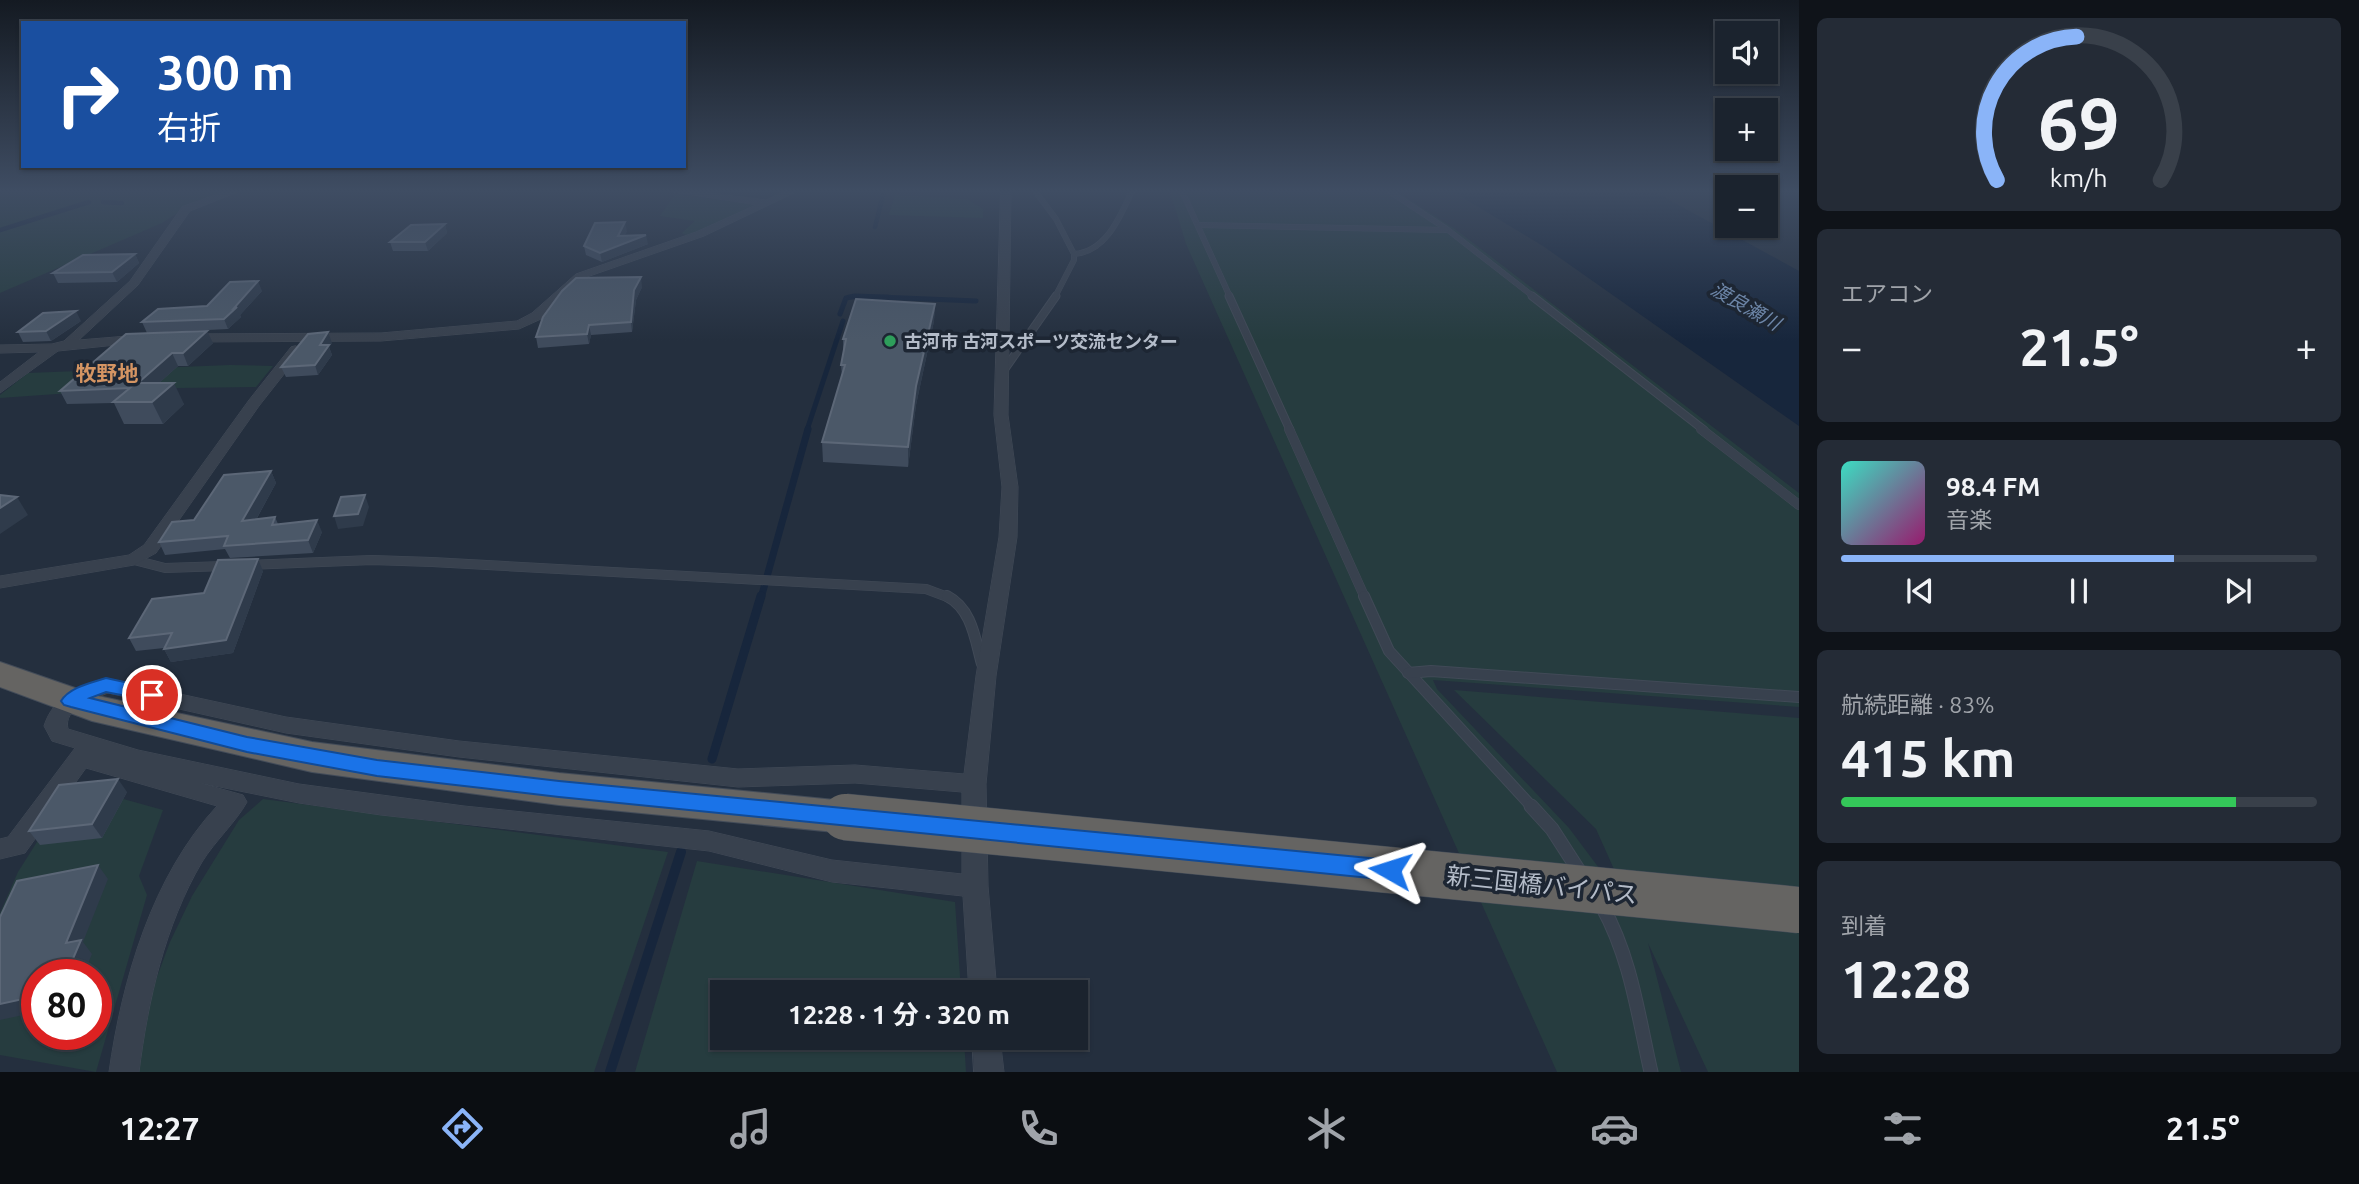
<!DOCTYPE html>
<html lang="ja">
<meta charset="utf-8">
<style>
:root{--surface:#1b232e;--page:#242b36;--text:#f1f3f6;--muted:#a0a4aa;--line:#39404a;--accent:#8ab4f8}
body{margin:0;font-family:Ubuntu,"Noto Sans JP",sans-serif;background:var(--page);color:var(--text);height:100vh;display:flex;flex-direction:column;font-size:26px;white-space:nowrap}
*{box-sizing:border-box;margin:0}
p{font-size:23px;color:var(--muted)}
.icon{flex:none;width:38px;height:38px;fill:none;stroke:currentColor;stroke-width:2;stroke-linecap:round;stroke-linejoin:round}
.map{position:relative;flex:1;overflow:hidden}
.sheet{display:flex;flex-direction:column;gap:18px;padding:18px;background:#0f1319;width:560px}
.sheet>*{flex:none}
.hud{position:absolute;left:21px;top:21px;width:665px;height:147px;border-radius:0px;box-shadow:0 2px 5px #0004,0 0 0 2px var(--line);background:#1a4fa0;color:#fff;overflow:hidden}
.controls{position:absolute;left:1715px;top:21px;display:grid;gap:14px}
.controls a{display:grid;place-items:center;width:63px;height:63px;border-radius:0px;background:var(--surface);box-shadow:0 2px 5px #0004,0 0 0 2px var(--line);font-size:35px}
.speed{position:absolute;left:21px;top:959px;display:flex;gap:14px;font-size:35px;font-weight:700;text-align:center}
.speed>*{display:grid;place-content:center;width:91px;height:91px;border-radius:50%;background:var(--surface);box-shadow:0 2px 5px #0004,0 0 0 2px var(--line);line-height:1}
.speed .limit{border:10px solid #d22;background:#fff;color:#111}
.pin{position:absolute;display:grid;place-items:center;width:60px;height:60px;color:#fff;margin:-30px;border:4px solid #fff;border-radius:50%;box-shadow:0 2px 7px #0007}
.me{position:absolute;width:77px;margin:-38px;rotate:276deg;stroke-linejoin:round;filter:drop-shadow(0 0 5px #0008)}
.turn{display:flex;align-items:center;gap:24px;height:147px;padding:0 21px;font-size:32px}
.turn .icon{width:91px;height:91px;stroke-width:2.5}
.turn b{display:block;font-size:49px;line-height:60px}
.big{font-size:52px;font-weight:700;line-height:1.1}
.sheet .tile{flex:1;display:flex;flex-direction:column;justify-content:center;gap:10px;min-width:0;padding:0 24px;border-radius:10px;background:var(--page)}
.sheet .dial{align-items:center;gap:0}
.dial svg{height:182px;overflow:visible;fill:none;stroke:var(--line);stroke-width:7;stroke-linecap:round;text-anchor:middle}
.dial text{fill:var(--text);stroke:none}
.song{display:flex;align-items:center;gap:21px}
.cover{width:84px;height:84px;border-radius:10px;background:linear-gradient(135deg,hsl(170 70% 55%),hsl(320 70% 35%))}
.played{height:7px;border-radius:4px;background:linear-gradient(90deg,var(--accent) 70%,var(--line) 70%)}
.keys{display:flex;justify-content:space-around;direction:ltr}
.heat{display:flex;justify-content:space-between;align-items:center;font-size:38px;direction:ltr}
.charge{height:10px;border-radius:5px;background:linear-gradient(90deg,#34c759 83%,var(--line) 0)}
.trip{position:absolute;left:710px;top:980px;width:378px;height:70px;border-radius:0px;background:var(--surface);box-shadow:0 2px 5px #0004,0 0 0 2px var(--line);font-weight:700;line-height:70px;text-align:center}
.tabs{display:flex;height:112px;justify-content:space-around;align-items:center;background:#0b0e12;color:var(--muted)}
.tabs .icon{width:49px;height:49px}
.tabs .active{color:var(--accent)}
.tabs b{font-size:32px;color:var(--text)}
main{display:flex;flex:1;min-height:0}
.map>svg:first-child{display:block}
.green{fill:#263c3f;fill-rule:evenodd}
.water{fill:#17263c}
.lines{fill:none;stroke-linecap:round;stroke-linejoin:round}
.stream-far4{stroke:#17263c;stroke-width:4.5}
.stream-far3{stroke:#17263c;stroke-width:5}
.stream-far2{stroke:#17263c;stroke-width:7}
.stream-far1{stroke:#17263c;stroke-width:9}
.stream{stroke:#17263c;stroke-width:10}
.service-far4-casing{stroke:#414a57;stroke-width:6}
.service-far3-casing{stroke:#414a57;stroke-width:9}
.service-far2-casing{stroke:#414a57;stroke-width:10}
.service-far1-casing{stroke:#414a57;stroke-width:12}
.service-casing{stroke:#414a57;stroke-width:15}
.minor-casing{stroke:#414a57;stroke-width:1}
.trunk-casing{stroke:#434c59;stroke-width:2}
.service-far4{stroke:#38414e;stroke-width:5}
.service-far3{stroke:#38414e;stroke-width:7}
.service-far2{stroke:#38414e;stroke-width:9}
.service-far1{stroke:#38414e;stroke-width:10}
.service{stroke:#38414e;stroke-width:13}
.minor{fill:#38414e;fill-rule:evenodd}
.trunk{fill:#656462;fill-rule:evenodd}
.trunk-bridge-casing{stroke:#434c59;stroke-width:47;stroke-linecap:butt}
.trunk-bridge{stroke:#656462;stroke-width:46}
.wall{fill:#3f4b5c}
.shaded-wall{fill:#2f3b4b}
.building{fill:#4b5868;stroke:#5c6777;stroke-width:2}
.route{fill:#1a73e8;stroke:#114b97;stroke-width:2}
.leisure-dot{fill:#2e9e5b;stroke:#1d2633;stroke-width:2.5}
.labels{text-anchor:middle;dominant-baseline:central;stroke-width:7;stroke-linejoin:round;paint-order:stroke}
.far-poi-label{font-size:18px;font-weight:bold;fill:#b4bcc9;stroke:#1d2633;text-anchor:start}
.far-water-label{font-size:19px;font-style:italic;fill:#6d86a8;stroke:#1d2633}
.far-quarter-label{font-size:21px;font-weight:bold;fill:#d59563;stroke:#1d2633}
.near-street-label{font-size:24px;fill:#b4bcc9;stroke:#1d2633}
</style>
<main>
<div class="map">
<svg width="1799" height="1072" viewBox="0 0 1799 1072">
<rect width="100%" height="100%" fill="#242f3e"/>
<g class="green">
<path d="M0,191H228L193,203L162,223L0,293Z"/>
<path d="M1170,191H1396L1455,229L1799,493V707L1433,680L1437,689L1569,828L1635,916L1596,829L1454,690L1799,718V1072H1708L1648,943L1681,1072H1557L1186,244Z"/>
<path d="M675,194L757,205L688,236L682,233L695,221L660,216Z"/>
<path d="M895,195L967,199L983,209V218L889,215Z"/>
<path d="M230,365L273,366L256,387L177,388L170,392L71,393L0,398V395L28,373Z"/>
<path d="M73,785L163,810L139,876L147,895L96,1072L0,1055V913L18,872ZM37,975H96V1034H37Z"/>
<path d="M263,799L668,852L594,1072H137L145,1009L170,942L192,896L239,820Z"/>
<path d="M697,861L955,902L961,992H723V1038H964L966,1072H635Z"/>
</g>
<path class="water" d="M1452,191H1653L1799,271V426L1543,246Z"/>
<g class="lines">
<g class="stream-far4">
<path d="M103,202L122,203"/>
<path d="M875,227L884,191"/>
<path d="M0,230L89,202"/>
<path d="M849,297H888"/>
</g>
<g class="stream-far3">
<path d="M840,314L846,298L855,296L976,301"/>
<path d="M807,430L843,321"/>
</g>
<path class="stream-far2" d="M761,598L808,429"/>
<path class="stream-far1" d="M712,759L761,596"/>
<path class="stream" d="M610,1072L681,852"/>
<defs>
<g id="service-far4">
<path d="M1035,191L1056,219L1074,254V260L1055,297"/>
<path d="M1182,191L1230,297"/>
<path d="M1389,191L1448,230L1534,297"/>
<path d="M1199,225L1446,230"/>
<path d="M1074,254C1106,252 1120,217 1132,191"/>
</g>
<g id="service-far3">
<path d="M1229,296L1290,430"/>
<path d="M1532,296L1704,430"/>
<path d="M1002,373L1056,296"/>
</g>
<g id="service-far2">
<path d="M1289,429L1365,598"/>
<path d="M1701,429L1799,505"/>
<path d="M134,560L165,568L225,566"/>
<path d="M250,565L372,560L432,562L926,589L950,598"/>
</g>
<g id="service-far1">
<path d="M947,596C972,609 975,639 982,664"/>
<path d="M1364,596L1389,651L1533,808"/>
<path d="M1408,673L1431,671L1799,697"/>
</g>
<g id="service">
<path d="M1531,806L1552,829L1581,874"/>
<path d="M1602,906C1631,958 1638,1015 1651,1072"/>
</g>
<g id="minor">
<path d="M227,191H240L190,211L138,285L79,340L140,335L146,339L145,342L58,351L0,393V382L39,352L0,353V345L52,344L64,341L130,281L182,207Z"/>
<path d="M667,191H693L766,200L786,191H798L704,236L584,278L541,319L519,329L381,341L186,342L180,338L186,334L381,333L517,321L532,313L576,274L696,232L756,205Z"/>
<path d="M1001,191H1011L1008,415L1018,487L1017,537L996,676L986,784L988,886L997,992H969L963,896L832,882L709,851L381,815L299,803L200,783L243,795L247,802C236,822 215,841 202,862C165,925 148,1000 139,1072H109C122,980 152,876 217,806L86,768L25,853L0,859V839L8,837L75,748L52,741L44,726C53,697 78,686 106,678L286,717L459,741L738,769L855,765L964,774L976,676L999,537L1002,487L994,415ZM108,693L286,733L459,757L738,787L855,783L962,792V874L832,860L709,831L464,806L299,784L138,750L68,729C63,708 92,700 108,693Z"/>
<path d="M296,346L303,350L259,406L156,553L134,565L0,588V576L129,555L144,545L249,400L291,347Z"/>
<path d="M972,1038H1000L1004,1072H974Z"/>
</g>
<path id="trunk" d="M0,662L98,696L312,742L559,773L845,801L859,805L865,817L859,829L845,833L559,805L312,772L92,721L0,687Z"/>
</defs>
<use href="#service-far4" class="service-far4-casing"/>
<use href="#service-far3" class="service-far3-casing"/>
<use href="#service-far2" class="service-far2-casing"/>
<use href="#service-far1" class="service-far1-casing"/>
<use href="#service" class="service-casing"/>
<use href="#minor" class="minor-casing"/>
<use href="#trunk" class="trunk-casing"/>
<use href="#service-far4" class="service-far4"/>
<use href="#service-far3" class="service-far3"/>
<use href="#service-far2" class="service-far2"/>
<use href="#service-far1" class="service-far1"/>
<use href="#service" class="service"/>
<use href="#minor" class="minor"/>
<use href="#trunk" class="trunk"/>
<defs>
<path id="trunk-bridge" d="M845,817L1799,910"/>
</defs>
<use href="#trunk-bridge" class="trunk-bridge-casing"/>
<use href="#trunk-bridge" class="trunk-bridge"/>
</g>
<g class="wall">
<path d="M445,224L447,233L428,251H393L390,242Z"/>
<path d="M627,231L624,236L648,244L602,262L586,255L584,246Z"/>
<path d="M135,254L139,263L117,282L58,283L53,273Z"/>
<path d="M642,287L636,300L632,332L591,335L589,344L538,348L536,337Z"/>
<path d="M262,291L240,315L241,317L228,329L147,333L142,322L207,306Z"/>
<path d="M935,304L934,321L916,405L908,467L823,462L822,442L842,376L841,365L843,354V339Z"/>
<path d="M81,321L51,341L23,342L18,332Z"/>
<path d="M126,334L213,343L188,366H178L159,383L184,404L163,424H124L114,403L67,404L60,391Z"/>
<path d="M332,343L329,347L332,355L318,375L286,377L281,367Z"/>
<path d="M271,471L276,483L256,520L275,517L278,524L322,532L313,553L230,558L225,549L165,555L159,542Z"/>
<path d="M263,571L233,653L171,662L164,649V648L136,651L129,638L204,593Z"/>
<path d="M127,792L102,838L40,845L29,831Z"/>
</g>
<g class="shaded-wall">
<path d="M625,222L627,231L620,245L618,236Z"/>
<path d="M445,224L447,233L428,251L425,242Z"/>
<path d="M646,235L648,244L602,262L600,253Z"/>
<path d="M135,254L139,263L117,282L112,272Z"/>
<path d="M641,277L642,287L636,300L632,332L631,322L634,290Z"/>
<path d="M258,281L262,291L240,315L241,317L228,329L224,319Z"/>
<path d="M935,304L934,321L916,405L908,467V447L916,386Z"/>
<path d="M76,311L81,321L51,341L46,331Z"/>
<path d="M589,325L591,335L589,344L587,334Z"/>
<path d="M207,331L213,343L188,366L183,353Z"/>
<path d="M328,332L332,343L329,347L332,355L318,375L315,365L320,345Z"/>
<path d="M172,353L178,366L138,402L132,388Z"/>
<path d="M174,383L184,404L163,424L152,402Z"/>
<path d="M271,471L276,483L248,534L242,521Z"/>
<path d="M365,495L369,507L363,526L338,529L334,516Z"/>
<path d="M17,497L28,515L0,534V508Z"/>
<path d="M317,520L322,532L313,553L308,540Z"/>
<path d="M258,559L263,571L233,653L171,662L164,649Z"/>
<path d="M118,779L127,792L102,838L92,824Z"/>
<path d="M98,865L108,879L83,942L92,954L83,975H66V943Z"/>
<path d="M37,996V1012L0,1020V1004Z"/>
</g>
<g class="building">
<path d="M625,222L618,236L646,235L600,253L584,246L595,223Z"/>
<path d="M445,224L425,242H390L411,225Z"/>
<path d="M135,254L112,272L53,273L83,255Z"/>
<path d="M641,277L634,290L631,322L589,325L587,334L536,337L543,317L562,291L576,278Z"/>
<path d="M258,281L234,308L237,307L224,319L142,322L158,309L207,306L230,282Z"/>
<path d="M856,299L935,304L916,386L908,447L822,442L845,365H841L846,339H843Z"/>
<path d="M76,311L46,331L18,332L43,313Z"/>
<path d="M207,331L183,353H172L138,383L130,388L60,391L126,334Z"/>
<path d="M328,332L320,345H329L315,365L281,367L308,334Z"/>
<path d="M136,383H174L152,402H113Z"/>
<path d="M271,471L242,521L275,517L272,525L317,520L308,540L224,546L228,536L159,542L172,522L194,520L224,475Z"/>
<path d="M0,495L17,497L0,508Z"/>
<path d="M365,495L358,514L334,516L341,497Z"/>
<path d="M258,559L226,640L164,649L172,633L129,638L152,599L204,593L218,560Z"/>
<path d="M118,779L92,824L29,831L59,785Z"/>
<path d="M98,865L66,943L81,940L66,975H37V996L0,1004V917L17,881Z"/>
</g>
<linearGradient id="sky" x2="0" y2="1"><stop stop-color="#141a22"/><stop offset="0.56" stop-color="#3f4d63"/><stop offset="1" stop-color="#3f4d63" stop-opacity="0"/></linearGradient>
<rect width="1799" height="341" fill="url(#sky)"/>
<path class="route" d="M106,678L152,688L159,690L161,695L159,699L152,701L106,692L90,698L247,737L377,760L559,781L1390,860L1398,863L1402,870L1398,877L1390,880L559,797L377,776L247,752L71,707L64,705L61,701C70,687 91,683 106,678Z"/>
<circle class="leisure-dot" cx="890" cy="341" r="7"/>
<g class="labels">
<g class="far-poi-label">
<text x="904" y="341">古河市 古河スポーツ交流センター</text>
</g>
<g class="far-water-label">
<text transform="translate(1746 306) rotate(30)">渡良瀬川</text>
</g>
<g class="far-quarter-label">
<text x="107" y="373">牧野地</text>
</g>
<g class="near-street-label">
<text transform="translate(1542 885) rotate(6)">新三国橋バイパス</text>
</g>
</g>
</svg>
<div class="controls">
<a><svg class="icon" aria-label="sound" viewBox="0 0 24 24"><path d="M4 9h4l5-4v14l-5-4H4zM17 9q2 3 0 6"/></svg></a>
<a>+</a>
<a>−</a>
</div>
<div class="speed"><div class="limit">80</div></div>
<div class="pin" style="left:152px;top:695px;background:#d93025"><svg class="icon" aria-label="arrive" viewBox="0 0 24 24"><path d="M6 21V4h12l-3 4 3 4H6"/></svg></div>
<svg class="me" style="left:1390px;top:870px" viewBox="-20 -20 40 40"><path d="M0-17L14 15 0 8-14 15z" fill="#1a73e8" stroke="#fff" stroke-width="4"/></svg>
<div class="trip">12:28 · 1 分 · 320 m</div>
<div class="hud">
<div class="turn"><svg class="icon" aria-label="right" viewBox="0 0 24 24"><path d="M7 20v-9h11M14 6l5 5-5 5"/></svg><div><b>300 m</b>右折</div></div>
</div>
</div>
<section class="sheet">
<div class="tile dial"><svg viewBox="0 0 100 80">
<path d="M14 69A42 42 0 1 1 86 69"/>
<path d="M14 69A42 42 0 0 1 49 6" stroke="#8ab4f8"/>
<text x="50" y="56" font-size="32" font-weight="700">69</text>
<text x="50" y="72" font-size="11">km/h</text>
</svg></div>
<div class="tile"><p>エアコン</p>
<div class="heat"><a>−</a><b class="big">21.5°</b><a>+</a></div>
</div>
<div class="tile">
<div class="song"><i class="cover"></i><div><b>98.4 FM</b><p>音楽</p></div></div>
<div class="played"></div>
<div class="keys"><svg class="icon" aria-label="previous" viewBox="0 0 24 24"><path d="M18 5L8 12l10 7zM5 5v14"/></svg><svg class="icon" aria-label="pause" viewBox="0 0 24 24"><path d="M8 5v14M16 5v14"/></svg><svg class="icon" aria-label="next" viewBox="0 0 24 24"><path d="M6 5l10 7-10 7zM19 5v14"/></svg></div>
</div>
<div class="tile"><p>航続距離 · 83%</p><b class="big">415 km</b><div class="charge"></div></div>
<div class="tile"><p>到着</p><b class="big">12:28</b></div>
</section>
</main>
<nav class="tabs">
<b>12:27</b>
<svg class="icon active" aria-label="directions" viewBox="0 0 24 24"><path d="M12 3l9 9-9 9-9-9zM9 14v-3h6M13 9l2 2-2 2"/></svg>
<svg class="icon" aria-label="music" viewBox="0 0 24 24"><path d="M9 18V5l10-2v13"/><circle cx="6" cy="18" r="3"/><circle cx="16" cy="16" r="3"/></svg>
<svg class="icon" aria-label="phone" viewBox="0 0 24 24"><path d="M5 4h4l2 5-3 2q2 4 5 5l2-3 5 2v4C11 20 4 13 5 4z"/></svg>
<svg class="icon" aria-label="climate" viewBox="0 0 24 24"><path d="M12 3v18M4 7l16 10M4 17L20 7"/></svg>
<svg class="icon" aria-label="car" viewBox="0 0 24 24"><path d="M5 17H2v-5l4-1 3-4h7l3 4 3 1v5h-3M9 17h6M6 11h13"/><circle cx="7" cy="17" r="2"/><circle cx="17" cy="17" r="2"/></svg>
<svg class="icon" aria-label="filters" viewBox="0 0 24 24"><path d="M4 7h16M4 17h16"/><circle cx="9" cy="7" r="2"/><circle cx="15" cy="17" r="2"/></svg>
<b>21.5°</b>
</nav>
